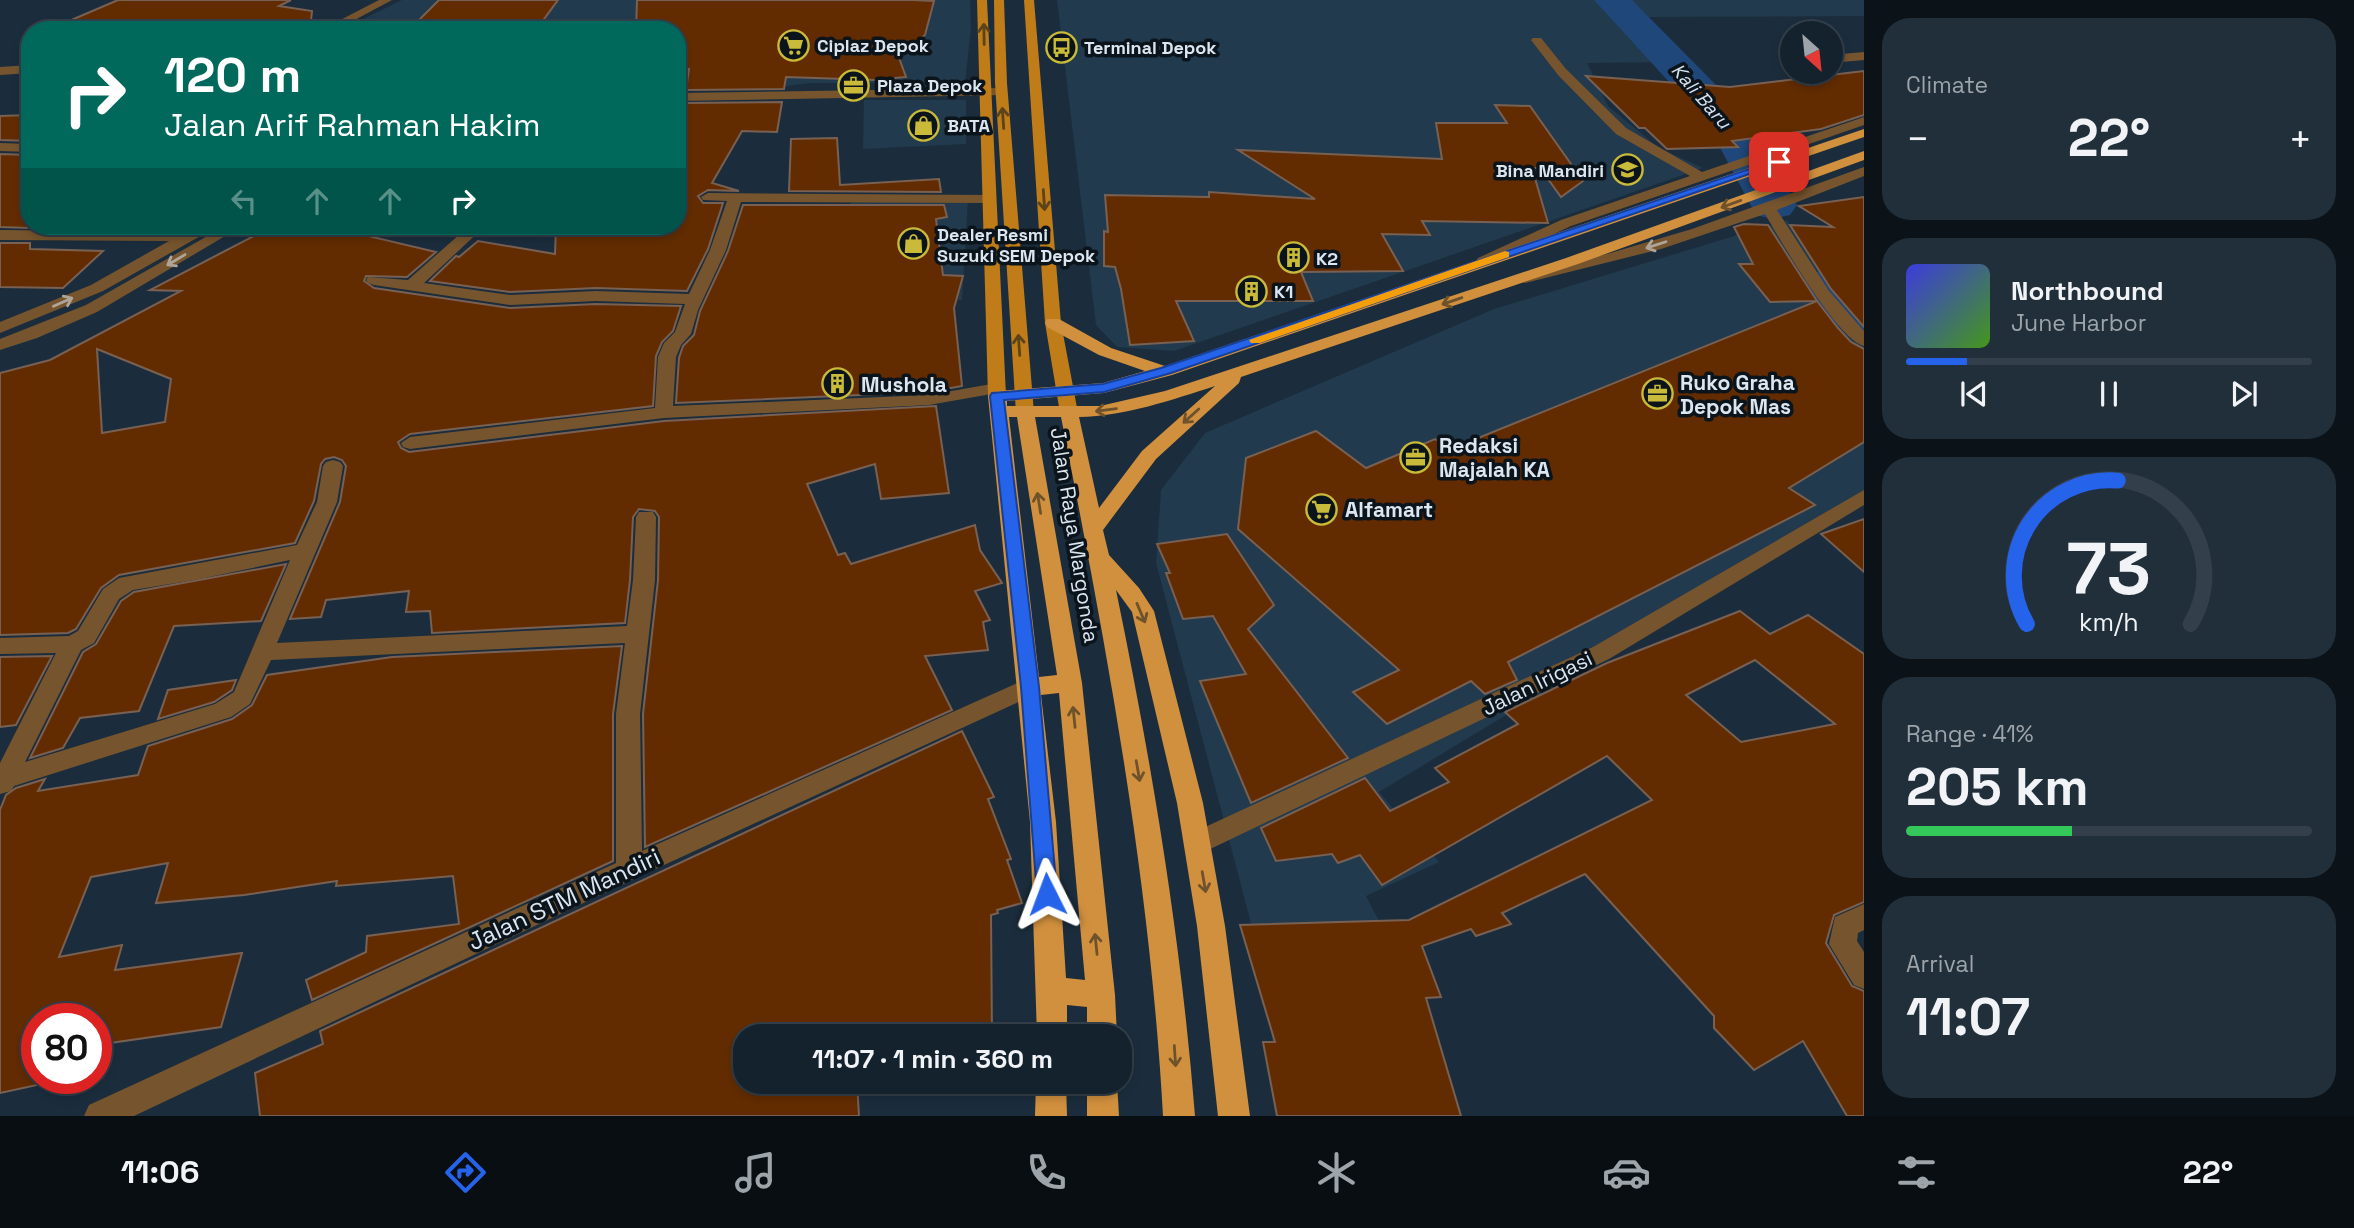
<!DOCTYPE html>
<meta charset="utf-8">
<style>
:root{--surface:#14222e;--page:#212f3a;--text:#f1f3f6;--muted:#9da4aa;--line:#333f4a;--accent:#2563eb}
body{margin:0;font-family:"Space Grotesk",sans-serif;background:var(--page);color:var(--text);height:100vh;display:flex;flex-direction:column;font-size:26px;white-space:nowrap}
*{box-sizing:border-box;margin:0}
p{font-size:23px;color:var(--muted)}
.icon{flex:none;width:38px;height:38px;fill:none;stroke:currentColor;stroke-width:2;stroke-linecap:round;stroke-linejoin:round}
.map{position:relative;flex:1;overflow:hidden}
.side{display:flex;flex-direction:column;gap:18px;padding:18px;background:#0b1319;width:490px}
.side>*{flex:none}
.banner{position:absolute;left:21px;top:21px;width:665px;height:214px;border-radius:28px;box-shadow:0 4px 10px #0003,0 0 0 2px var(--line);background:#00695c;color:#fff;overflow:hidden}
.needle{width:46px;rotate:153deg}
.tools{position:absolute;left:1780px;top:21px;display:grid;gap:14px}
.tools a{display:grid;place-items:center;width:63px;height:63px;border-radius:50%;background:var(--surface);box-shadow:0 4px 10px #0003,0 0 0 2px var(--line);font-size:35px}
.speed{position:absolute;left:21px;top:1003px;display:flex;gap:14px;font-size:35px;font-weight:700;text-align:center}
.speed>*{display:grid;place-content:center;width:91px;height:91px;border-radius:50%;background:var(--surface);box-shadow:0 4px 10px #0003,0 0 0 2px var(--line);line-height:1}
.speed .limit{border:10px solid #d22;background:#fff;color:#111}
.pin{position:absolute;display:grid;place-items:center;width:60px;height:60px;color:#fff;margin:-30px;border-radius:14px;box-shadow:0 4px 10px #0006}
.me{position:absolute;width:77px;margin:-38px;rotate:357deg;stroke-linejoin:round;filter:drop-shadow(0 0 5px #0008)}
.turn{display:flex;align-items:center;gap:24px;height:147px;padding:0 28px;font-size:32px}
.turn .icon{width:91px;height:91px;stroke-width:2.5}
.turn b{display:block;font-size:49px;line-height:60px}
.lanes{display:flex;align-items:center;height:66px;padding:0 28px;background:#0003;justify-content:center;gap:35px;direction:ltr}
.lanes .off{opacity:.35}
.big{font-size:52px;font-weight:700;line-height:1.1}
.side .widget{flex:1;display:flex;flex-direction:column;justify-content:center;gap:10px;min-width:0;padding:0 24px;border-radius:28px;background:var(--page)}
.side .dial{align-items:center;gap:0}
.dial svg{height:182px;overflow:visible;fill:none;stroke:var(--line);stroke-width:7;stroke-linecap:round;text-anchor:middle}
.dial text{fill:var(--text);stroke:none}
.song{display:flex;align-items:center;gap:21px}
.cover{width:84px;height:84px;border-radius:10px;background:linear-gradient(135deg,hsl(240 70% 55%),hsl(100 70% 35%))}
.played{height:7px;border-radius:4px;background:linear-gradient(90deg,var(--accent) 15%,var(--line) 15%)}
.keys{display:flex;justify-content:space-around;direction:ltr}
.heat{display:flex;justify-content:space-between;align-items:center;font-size:38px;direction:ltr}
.charge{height:10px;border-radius:5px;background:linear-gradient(90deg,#34c759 41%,var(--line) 0)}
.trip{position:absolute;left:733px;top:1024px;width:399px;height:70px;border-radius:28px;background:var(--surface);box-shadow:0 4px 10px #0003,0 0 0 2px var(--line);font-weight:700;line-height:70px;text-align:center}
.dock{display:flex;height:112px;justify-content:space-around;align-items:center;background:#080e12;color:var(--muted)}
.dock .icon{width:49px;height:49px}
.dock .active{color:var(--accent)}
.dock b{font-size:32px;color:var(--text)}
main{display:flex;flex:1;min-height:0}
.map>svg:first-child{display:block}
.built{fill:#213a4d}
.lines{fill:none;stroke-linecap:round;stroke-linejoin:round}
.river{fill:#1f4779;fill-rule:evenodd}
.building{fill:#632c00;stroke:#786052;stroke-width:2;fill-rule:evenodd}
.minor{fill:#76552e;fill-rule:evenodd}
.major{fill:#bf7c18;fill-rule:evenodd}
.highway{fill:#d1903e;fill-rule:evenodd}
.oneway{stroke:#5d431a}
.oneway2{stroke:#6e522c}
.oneway3{stroke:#aea599}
.route{fill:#2563eb;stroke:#184099;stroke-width:2}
.slow{fill:#f59e0b}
.labels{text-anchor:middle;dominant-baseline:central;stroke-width:7;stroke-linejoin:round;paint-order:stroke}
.far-poi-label{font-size:18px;font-weight:bold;fill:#dbe6f1;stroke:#0c141b;text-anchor:start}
.far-water-label{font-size:19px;font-style:italic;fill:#d7e3f3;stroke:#0c141b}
.poi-label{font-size:21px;font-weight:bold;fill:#dbe6f1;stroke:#0c141b;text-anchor:start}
.street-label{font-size:21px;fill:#dbe6f1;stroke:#0c141b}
.near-street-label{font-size:24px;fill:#dbe6f1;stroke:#0c141b}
</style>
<main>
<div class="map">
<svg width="1864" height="1116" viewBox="0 0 1864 1116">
<rect width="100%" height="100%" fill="#1b2d3d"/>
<g class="built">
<path d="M402,0H970L971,29L965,83H810L772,88L677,86V30H341Z"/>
<path d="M1057,0H1864V16L1646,17L1679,56L1677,62L1587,63L1608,106L1659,148L1703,168L1174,351L1117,347L1096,325Z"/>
<path d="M864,100H966V144L863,149Z"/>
<path d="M968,199L962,300L842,301L851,202Z"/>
<path d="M1787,220L1864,336V498L1379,792L1439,862L1366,896L1414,988L1280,1116L1266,980L1156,563L1161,490L1205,433L1494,309Z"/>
</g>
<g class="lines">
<g class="river">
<path d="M1594,0H1632L1719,88L1760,140L1797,205L1790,215L1773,219L1756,215L1717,142L1691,106Z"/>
<path d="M1825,270L1843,275L1864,293V338C1837,332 1815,309 1799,286L1807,275Z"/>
</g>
</g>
<g class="building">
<path d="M118,0H291L279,6L312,11L310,30H48Z"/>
<path d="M439,0H558L536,30H409Z"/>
<path d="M637,0H913L934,1L925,35L898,55L906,77L875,80L786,77L784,89L686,90L689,69L677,71V30H636Z"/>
<path d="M1864,71V115L1821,129L1732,141L1738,147L1667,149L1645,128H1639L1586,76L1730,87Z"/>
<path d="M782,102L777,132L742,131L712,183L739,191L708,190L698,196L703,203H723L708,249L687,291L596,288L510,292L430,281L456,256L459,257L478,241L555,254L556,226H677V152L684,103Z"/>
<path d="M1495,105L1530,106L1583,181L1561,197L1540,168H1532L1548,223L1422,221L1430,235L1382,234L1403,271L1301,272L1313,301H1176L1194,341L1130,345L1121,289L1115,267L1104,266V231L1108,232L1105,195L1209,197V192L1315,199L1238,150L1442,159L1436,123H1507Z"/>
<path d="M30,115V141L0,140V116Z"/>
<path d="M837,138L840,185L939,179L941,192L789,191L791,139Z"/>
<path d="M0,154L30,155V228L0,227Z"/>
<path d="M1864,197V327L1831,289L1790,225L1833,227L1799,206Z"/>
<path d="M743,205H944L947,217L936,219L943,275L963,276L954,308L962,386L929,392L676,403L679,358L683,346L694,335L700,311L728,251Z"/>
<path d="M1744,224L1768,225L1817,301L1770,302L1739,264H1753L1734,227Z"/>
<path d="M273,226H387L368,236L436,252L407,277L366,276L364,281L374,288L510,308L596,304L681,306L673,331L662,342L656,356L653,406L410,434L398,442L401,448L409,452L664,421L936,406L949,493L881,499L875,464L807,484L838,555L845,553L851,564L975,525L980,550L1002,583L975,591L990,620L983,622L988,650L925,656L952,710L645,847L643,714L658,580L659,517L655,511L639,509L633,517L630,580L625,623L432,633L430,611L406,612L409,591L326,600L321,617L290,619L340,502L346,466L342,460L334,457L325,459L321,464L314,501L295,543L119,575L101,588L76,629L68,633L0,635V373L50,360L181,291L150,290ZM97,349L171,379L165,422L102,433Z"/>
<path d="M0,243H30V249L103,251L63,288L0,287Z"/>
<path d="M1817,301L1838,328L1851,342L1864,349V442L1789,488L1815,505L1508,662L1517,680L1485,694L1471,681L1387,724L1353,692L1399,670L1238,529L1246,458L1316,431L1366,468L1435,439L1451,449Z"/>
<path d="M1864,519V572L1821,534Z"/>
<path d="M1227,534L1274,605L1248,629L1348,758L1251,803L1200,681L1246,674L1213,616L1183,619L1166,573H1170L1157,544Z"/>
<path d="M286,564L261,621L174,626L139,711L80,718L63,748L30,758L83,652L96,644L121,601L134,592Z"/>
<path d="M1740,611L1770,634L1808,615L1864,654V902L1834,915L1826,943L1852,986L1864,991V1116H1847L1803,1041L1754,1070L1714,1028V1016L1585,874L1502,913L1511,924L1476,936L1471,929L1422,946L1441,997L1426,998L1461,1116H1277L1263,1042H1275L1240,925L1409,920L1652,800L1607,756L1382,885L1360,855L1338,863L1332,854L1276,861L1261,828L1365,778L1390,811L1449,782L1435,768L1518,724L1505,712L1607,663ZM1755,660L1835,724L1741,742L1686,695Z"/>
<path d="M622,646L613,714V861L312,1000L306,980L366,952L367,936L459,924L453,876L336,886L337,881L244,895L156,903L168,863L91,877L59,957L122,945L115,970L242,953L221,1027L96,1045V1018H37V1085L0,1093V810L6,795L16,788L45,779L38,791L138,775L148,746L232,719L252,705L267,675L392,657Z"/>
<path d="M52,656L16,725L0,727V657Z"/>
<path d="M236,680L232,690L214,702L158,719L168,690Z"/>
<path d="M962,731L994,797L988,799L1011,859L1007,860L1022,903L997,910L998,913L991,915L992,1036H746V1082H857L859,1116H260L255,1073L323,1044L320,1031Z"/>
</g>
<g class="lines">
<g class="minor">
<path d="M379,0H392L336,30H321Z"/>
<path d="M1533,38H1541L1566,69L1626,128L1702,172L1864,117V125L1571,226L1490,264H1478L1476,261L1478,258L1561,220L1690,176L1616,134L1558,75L1531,40Z"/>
<path d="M1864,52V60L1830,63V55Z"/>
<path d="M30,65V73L0,75V67Z"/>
<path d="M1001,88L1005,89V95L677,101V93Z"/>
<path d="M0,143L30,144V152L0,151Z"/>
<path d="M1864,167V176L1777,210L1829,291L1864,331V346C1837,339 1781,241 1765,214L1661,249L1525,283L1517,278L1519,275L1607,254L1692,229Z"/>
<path d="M708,193L989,195L996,199L989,203L741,202L726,250L698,310L691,334L681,345L676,357L673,406L929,395L997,383L1006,388L997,393L929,405L664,418L410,449L403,447L401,443L410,437L655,408L658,357L664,343L675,332L685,304L596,301L510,305L374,285L368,283L366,280L368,277L408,280L469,226H485L424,283L510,295L596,291L689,294L710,250L727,201L703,200L701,197Z"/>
<path d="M199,226L207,231L204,234L103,291L0,333V322L91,285L169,241L0,240V230L185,232Z"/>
<path d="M225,226H242L97,312L37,338L0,350V339L86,305Z"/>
<path d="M333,460L340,462L343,466L337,502L277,643L627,626L633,580L636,517L639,512H653L656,517L655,580L640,714L642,851L1022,681L1030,678L1038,681L1042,687L1038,693L638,877L134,1116H84L89,1105L616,863V714L625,643L271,660L250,704L231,717L14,786L11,791L0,794V763L56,653L0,654V638L69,636L78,631L103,589L119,578L297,545L317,502L323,466L326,462ZM290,560L234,692L215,704L25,762L81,650L94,643L119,599L133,590L195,580Z"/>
<path d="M1864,490V505L1609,659L1206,851L1197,854L1188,851L1184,843L1188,835L1593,647Z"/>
<path d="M1864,904V930L1858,933L1857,941L1864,952V989L1854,985L1829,944L1835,917Z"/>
</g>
<g class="major">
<path d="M977,0H987L1006,396L997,401L988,396Z"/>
<path d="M994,0H1004L1007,83L1034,413L1025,419L1016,413L995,83Z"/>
<path d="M1024,0H1034L1061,323L1078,413L1069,419L1060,413L1045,323Z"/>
</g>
<g class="highway">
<path d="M1864,129V137L1172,375L1104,393L1007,401V406H1100L1165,391L1566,258L1864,151V160L1578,264L1241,377L1239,383L1156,459L1103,530L1109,555L1139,588L1154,611L1203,803L1225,926L1250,1116H1218L1197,926L1177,803L1132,612L1116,590C1152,764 1181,939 1195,1116H1163C1150,880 1107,649 1061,417H1035L1082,683L1115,995L1117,1036H1087V1007L1067,1005V1036H1037L1030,822L988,396L997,391L1103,383L1145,371L1099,355L1047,327L1045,323L1047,319H1059L1111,348L1165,366ZM1215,386L1142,451L1099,508L1079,417C1125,416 1172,400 1215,386ZM1009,417H1017L1057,675L1039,677ZM1059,693L1085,980L1066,978L1056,822L1041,695Z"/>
<path d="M1036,1082H1066L1067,1116H1035Z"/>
<path d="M1087,1082H1117L1119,1116H1087Z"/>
</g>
</g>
<defs><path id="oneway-shaft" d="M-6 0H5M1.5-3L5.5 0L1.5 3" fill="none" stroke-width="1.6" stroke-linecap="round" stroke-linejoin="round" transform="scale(1.75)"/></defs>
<g class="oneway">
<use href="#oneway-shaft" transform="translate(984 34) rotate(-91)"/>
<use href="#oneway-shaft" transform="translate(1003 118) rotate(-94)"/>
<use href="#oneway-shaft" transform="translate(1044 200) rotate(86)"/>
<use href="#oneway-shaft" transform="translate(1019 345) rotate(-94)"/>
</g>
<g class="oneway2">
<use href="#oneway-shaft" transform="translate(1731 204) rotate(160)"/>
<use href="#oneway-shaft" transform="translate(1452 301) rotate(161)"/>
<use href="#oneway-shaft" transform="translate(1106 410) rotate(173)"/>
<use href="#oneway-shaft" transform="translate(1191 416) rotate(138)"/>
<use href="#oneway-shaft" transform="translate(1039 503) rotate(-99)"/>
<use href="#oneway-shaft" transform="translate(1141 613) rotate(67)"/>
<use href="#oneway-shaft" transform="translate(1074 717) rotate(-96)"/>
<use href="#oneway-shaft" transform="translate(1138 771) rotate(80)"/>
<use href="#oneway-shaft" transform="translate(1204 882) rotate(80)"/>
<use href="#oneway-shaft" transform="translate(1096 944) rotate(-96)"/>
<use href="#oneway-shaft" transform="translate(1175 1056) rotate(86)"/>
</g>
<g class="oneway3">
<use href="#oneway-shaft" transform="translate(1656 245) rotate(162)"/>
<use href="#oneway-shaft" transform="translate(176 260) rotate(149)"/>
<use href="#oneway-shaft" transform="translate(63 302) rotate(-24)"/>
</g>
<path class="route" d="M1776,160L1784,162L1171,373L1104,392L1004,400L1039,687L1057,894L1054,901L1047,903L1040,901L1037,894L1021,687L990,396L992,393L1103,384L1161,368Z"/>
<path class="slow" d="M1505,251L1509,252V257L1260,343H1251L1249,340Z"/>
<defs>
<symbol id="supermarket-ring" viewBox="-11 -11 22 22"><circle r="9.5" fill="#0c141b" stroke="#c9ba3a" stroke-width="1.5"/><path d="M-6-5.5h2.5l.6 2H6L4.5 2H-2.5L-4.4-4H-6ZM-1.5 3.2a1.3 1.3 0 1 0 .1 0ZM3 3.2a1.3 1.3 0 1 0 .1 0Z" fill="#c9ba3a"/></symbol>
<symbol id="bus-ring" viewBox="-11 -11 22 22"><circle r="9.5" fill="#0c141b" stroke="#c9ba3a" stroke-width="1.5"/><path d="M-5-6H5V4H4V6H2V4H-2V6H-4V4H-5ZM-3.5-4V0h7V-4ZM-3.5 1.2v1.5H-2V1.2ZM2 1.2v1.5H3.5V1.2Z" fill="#c9ba3a"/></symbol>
<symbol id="office-ring" viewBox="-11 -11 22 22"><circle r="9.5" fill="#0c141b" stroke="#c9ba3a" stroke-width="1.5"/><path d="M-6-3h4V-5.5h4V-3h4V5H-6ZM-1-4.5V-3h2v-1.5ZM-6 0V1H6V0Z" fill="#c9ba3a"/></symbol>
<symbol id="shop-ring" viewBox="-11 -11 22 22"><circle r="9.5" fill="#0c141b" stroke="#c9ba3a" stroke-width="1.5"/><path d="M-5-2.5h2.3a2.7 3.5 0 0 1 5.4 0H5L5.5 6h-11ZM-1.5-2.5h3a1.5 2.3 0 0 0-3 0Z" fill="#c9ba3a"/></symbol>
<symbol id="school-ring" viewBox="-11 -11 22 22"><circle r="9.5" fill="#0c141b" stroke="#c9ba3a" stroke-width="1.5"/><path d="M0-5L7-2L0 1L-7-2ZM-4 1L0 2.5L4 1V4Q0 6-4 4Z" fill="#c9ba3a"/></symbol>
<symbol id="building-ring" viewBox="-11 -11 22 22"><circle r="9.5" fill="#0c141b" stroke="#c9ba3a" stroke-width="1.5"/><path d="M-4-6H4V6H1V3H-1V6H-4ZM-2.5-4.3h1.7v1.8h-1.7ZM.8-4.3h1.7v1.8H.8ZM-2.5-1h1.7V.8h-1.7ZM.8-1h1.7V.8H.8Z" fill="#c9ba3a"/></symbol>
</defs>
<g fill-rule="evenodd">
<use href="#supermarket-ring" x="776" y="28" width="35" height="35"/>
<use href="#bus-ring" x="1044" y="30" width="35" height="35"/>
<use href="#office-ring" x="836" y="68" width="35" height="35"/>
<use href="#shop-ring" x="906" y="108" width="35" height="35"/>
<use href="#school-ring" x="1610" y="152" width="35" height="35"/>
<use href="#shop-ring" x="896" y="226" width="35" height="35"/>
<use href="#building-ring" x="1276" y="240" width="35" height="35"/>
<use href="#building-ring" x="1234" y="274" width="35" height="35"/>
<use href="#building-ring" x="820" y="366" width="35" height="35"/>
<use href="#office-ring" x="1640" y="376" width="35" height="35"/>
<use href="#office-ring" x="1398" y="440" width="35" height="35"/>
<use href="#supermarket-ring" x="1304" y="492" width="35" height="35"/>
</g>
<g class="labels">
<g class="far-poi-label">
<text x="817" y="45">Ciplaz Depok</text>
<text x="1084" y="47">Terminal Depok</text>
<text x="877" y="85">Plaza Depok</text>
<text x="947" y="125">BATA</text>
<text x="1604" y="170" text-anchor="end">Bina Mandiri</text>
<text x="937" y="234">Dealer Resmi<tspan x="937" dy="21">Suzuki SEM Depok</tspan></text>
<text x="1316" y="258">K2</text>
<text x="1274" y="291">K1</text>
</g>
<g class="far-water-label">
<text transform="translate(1701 96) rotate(49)">Kali Baru</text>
</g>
<g class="poi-label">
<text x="1680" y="382">Ruko Graha<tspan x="1680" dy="24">Depok Mas</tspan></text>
<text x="861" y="384">Mushola</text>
<text x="1439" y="445">Redaksi<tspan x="1439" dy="24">Majalah KA</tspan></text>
<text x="1345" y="509">Alfamart</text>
</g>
<g class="street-label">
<text transform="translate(1075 535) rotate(81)">Jalan Raya Margonda</text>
<text transform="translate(1537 683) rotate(-26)">Jalan Irigasi</text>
</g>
<g class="near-street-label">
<text transform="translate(564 899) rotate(-25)">Jalan STM Mandiri</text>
</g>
</g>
</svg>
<div class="tools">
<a><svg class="needle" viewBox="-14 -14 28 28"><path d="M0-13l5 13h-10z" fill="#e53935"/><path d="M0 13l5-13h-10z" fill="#9da4aa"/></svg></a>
</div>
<div class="speed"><div class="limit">80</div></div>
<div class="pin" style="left:1779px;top:162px;background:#d93025"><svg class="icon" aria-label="arrive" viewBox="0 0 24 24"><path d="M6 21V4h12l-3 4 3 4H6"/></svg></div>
<svg class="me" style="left:1047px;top:894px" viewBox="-20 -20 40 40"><path d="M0-17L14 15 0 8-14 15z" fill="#2563eb" stroke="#fff" stroke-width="4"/></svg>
<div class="trip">11:07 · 1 min · 360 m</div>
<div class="banner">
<div class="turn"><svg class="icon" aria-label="right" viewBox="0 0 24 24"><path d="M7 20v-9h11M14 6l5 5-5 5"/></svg><div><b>120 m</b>Jalan Arif Rahman Hakim</div></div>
<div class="lanes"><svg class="icon off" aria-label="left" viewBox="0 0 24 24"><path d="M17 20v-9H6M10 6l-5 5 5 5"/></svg><svg class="icon off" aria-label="ahead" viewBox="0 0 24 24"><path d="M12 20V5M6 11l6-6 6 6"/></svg><svg class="icon off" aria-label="ahead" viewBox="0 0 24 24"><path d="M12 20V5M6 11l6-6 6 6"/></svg><svg class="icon" aria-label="right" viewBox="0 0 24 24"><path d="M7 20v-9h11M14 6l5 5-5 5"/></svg></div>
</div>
</div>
<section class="side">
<div class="widget"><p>Climate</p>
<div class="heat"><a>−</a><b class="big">22°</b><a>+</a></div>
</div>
<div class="widget">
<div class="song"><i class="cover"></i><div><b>Northbound</b><p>June Harbor</p></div></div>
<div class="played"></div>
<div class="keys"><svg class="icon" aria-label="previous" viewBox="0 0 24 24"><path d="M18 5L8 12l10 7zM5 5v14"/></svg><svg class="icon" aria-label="pause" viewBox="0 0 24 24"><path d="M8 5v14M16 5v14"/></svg><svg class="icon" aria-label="next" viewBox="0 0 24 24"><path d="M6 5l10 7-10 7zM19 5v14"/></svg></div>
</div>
<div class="widget dial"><svg viewBox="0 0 100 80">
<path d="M14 69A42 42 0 1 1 86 69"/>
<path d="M14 69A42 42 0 0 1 54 6" stroke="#2563eb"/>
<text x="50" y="56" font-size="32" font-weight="700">73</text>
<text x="50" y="72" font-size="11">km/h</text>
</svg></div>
<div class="widget"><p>Range · 41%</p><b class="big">205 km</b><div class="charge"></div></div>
<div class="widget"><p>Arrival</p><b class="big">11:07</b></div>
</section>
</main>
<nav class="dock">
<b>11:06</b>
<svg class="icon active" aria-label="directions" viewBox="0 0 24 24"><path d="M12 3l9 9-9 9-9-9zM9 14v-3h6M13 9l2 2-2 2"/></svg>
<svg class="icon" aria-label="music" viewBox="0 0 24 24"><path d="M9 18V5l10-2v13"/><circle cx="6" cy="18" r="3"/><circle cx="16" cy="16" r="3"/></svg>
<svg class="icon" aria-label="phone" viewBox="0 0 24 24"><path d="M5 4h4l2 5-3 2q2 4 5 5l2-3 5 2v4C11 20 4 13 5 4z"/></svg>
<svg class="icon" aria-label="climate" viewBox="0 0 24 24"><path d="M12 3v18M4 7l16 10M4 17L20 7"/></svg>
<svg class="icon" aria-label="car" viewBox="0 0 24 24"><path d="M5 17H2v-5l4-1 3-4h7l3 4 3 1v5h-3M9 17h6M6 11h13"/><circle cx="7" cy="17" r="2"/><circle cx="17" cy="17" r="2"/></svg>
<svg class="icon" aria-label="filters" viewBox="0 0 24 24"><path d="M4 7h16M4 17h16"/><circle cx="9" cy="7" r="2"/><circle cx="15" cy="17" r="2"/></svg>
<b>22°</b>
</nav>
